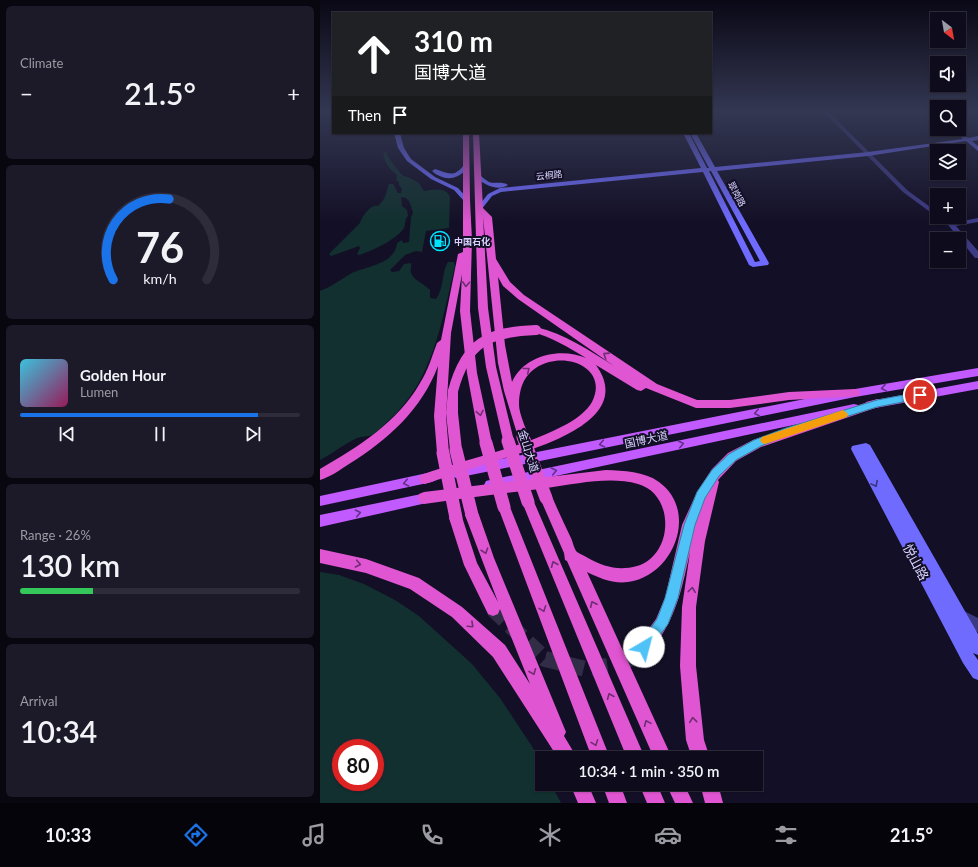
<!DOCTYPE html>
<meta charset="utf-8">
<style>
:root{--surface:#0e0b1c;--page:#1c1929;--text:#f1f3f6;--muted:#9b9ba3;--line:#2e2b3b;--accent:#1a73e8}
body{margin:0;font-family:Lato,"Noto Sans SC",sans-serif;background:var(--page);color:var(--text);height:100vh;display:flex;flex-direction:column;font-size:15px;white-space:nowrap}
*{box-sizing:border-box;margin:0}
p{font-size:13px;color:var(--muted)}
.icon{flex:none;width:22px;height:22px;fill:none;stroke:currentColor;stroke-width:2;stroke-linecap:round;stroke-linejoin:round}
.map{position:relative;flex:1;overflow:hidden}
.side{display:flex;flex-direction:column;gap:6px;padding:6px;background:#08060f;width:320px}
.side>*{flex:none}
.hud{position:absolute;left:12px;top:12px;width:380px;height:122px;border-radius:0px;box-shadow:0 1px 3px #0004,0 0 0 1px var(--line);background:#202124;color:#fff;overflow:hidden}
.needle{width:26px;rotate:149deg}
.fabs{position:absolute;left:610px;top:12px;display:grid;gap:8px}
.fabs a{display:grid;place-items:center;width:36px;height:36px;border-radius:0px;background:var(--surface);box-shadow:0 1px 3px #0004,0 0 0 1px var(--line);font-size:20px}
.speed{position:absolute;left:12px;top:739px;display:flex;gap:8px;font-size:20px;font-weight:700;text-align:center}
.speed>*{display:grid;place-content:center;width:52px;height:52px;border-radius:50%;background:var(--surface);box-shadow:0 1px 3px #0004,0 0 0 1px var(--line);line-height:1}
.speed .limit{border:6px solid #d22;background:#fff;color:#111}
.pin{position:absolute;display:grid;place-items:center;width:34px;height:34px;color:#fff;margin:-17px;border:2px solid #fff;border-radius:50%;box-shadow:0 1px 4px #0007}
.me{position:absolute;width:44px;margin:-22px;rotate:37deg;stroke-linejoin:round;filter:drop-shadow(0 0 3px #0008)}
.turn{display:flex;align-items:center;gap:14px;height:84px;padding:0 16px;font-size:18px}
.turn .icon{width:52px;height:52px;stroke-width:2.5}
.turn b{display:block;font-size:28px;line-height:34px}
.then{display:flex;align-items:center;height:38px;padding:0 16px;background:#0003;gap:8px;font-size:15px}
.big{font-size:30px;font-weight:600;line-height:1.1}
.side .tile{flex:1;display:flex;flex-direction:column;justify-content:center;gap:6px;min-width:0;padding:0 14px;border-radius:6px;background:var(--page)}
.side .dial{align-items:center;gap:0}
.dial svg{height:104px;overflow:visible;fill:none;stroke:var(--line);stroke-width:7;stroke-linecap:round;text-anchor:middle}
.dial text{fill:var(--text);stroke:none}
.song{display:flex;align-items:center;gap:12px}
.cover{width:48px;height:48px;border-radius:6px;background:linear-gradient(135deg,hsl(190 70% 55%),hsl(330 70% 35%))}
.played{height:4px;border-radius:2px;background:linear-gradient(90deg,var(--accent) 85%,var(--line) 85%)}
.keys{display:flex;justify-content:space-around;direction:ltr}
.heat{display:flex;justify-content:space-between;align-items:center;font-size:22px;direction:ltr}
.charge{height:6px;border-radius:3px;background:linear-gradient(90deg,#34c759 26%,var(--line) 0)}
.trip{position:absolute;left:215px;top:751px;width:228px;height:40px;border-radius:0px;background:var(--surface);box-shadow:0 1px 3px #0004,0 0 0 1px var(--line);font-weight:600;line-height:40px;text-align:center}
.tab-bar{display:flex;height:64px;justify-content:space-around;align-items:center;background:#06040b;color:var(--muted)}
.tab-bar .icon{width:28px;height:28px}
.tab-bar .on{color:var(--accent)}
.tab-bar b{font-size:18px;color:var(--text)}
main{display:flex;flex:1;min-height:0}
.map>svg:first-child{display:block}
.green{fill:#12302f;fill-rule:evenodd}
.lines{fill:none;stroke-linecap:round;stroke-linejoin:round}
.trunk-tunnel{stroke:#312d47;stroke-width:16;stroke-dasharray:16 8;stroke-linecap:butt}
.tertiary{fill:#3d3a85;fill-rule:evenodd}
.secondary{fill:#6f6bff;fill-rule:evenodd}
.primary{fill:#c25bff;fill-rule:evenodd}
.trunk{fill:#e055d1;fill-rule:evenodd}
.trunk-bridge-far1{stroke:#e055d1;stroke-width:10}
.trunk-bridge{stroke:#e055d1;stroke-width:13}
.oneway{stroke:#6f2e73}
.oneway2{stroke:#623188}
.oneway3{stroke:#38347d}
.route{fill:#4fc3f7;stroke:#337fa1}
.slow{fill:#f59e0b}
.labels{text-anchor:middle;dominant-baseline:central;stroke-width:4;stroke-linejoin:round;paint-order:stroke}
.far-street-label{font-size:9px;fill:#d9d4ff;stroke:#130f26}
.far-poi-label{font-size:9px;font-weight:bold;fill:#d9d4ff;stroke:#130f26;text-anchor:start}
.street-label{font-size:11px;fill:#d9d4ff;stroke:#130f26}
.near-street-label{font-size:13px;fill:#d9d4ff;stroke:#130f26}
</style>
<main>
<section class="side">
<div class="tile"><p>Climate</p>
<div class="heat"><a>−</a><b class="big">21.5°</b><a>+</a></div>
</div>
<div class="tile dial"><svg viewBox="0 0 100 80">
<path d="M14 69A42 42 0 1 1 86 69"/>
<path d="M14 69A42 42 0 0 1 57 7" stroke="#1a73e8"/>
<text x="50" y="56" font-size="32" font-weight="700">76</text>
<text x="50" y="72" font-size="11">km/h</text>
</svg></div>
<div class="tile">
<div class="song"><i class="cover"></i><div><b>Golden Hour</b><p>Lumen</p></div></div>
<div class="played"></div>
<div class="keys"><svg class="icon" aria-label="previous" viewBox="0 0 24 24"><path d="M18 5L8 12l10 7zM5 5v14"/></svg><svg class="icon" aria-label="pause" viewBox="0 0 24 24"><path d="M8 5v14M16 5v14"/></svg><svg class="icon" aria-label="next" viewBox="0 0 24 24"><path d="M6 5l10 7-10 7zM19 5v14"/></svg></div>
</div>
<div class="tile"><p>Range · 26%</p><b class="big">130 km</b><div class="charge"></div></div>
<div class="tile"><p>Arrival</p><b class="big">10:34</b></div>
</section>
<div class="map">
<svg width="658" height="803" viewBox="0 0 658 803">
<rect width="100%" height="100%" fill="#130f26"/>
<g class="green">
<path d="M66,152L70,160L82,175L90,178L99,183L104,191C113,190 125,186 130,197L129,228L106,231L102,252L96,251L85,255L70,270L72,272L79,271L84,264L91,263C92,266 90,270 91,273C95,282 104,283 110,290V298L116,299C124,289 122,270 128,262H134L135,266C122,320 113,382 68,421C63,425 58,432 52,435C47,437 42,436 37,438C24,444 12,454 0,460V291C11,287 20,280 30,274C45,266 75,265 77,243L82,240L83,243L89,242L91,217L93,213C91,206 90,197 81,197L82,206L87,210L88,216C84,220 86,224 84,228C76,240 52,251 39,255L37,254L40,248L39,246L14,255L11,256L9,254L40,223C41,218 48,208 54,206C58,205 56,208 60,204C66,198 66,192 69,184H73L78,193H81L82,189L79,185V182L76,180L77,175C69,168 65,164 63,153Z"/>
<path d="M0,572L19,575L44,584L75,600L99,616L152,664L180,698L213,748L222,766V784H231L241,803H0ZM21,748H55V782H21Z"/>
</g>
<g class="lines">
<path class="trunk-tunnel" d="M173,609L225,659L266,669L302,664L324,647"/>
<g class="tertiary">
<path d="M503,111H508L587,190L617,212V217H624L632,223L658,218V222L636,226L658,251V258H655L629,226L583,192Z"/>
<path d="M640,609L658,618V632L635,621L633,616L635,611Z"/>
</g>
<g class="secondary">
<path d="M613,111H617V115Z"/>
<path d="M632,129H638L648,138L658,136V140L652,141L658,146V151L646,141L548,156L397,171L449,263L448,265L433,267L429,265L383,172L181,192L172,196L161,210L156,209L168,194L180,188L381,168L363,133H369L387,168H389L370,133H376L395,167L548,152L643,139ZM389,171H391L440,261L435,262Z"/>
<path d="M74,133H80L84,148L91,159L115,177L138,188L148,199V201H144L134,190L111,179L87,161L78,148Z"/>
<path d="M143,166L148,167C139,180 124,182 112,171L115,169C127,173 134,178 143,166Z"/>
<path d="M155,175C161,174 163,179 169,182C175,184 183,181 188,185C178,192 163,184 155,177Z"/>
<path d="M546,443L550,445L658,634V655L653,653L658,660V680L653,678L643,663L531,449L532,446Z"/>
</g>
<g class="primary">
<path d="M658,368V376L535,397L136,478L132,476L130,473L132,470L136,468L535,389Z"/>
<path d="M658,381V389L550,409L546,408L545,405L546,402L550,401Z"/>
<path d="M534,404L538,405L539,408L538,411L534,412L170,490L166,489L164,485L166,481L170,480Z"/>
<path d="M112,472L116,474L118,477L116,480L112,482L0,506V496Z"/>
<path d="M111,492L115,493L117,497L115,501L111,502L0,527V515Z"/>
</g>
<g class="trunk">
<path d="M143,133H149L150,200L152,240L150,311L157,373L172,443L170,446L166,448L162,446L160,443L147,373L140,311L142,274L131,333L126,416L129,453L127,457L123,458L119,457L117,453L114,416L118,366C102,409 68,440 29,464C20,470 10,477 0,480V469C38,447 78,422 100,383C108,371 112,356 117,343L121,340L138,254L143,252Z"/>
<path d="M153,133H159L163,208L172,217L176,259L190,282L204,295L337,384L377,400H410L469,392L535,389L539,390L540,393L539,396L469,400L410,408H376L326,388L321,391L317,390L276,365C318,423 209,450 172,462C149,469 127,477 105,484L101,483L99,479L101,475C148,458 203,448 247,424C256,419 267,411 272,402C287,372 255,355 229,362C208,368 199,383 199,405C199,413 206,429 209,437L207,440L203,442L199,440L184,391L178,363L163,217L168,308L176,367L194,441L192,444L188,446L184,444L166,367L158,308ZM178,277L183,286L198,299L294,366C269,350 245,334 216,327L211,330L213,332C233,338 248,347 266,358C241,347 204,355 192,382L185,345Z"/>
<path d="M133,387L137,388L138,391V413L142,450L140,454L136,455L132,454L130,450L126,413L128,391L129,388Z"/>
<path d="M557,399L561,400L563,403L561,406L441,447L416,461L398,480L399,482L385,541L376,607V666L384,740L390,758H372L366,740L360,666L362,607L370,552C363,584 357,615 337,642C333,648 331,652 324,655L319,652L316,647L319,642L336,619L345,598L362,525L377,492L392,469L408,453L433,440Z"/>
<path d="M286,470C304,471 324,471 339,482C379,511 354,576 308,582C293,584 279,578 267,572L352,758H334L247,561L245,560L244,553L220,498L221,494L226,492L231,494C237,509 244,523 251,538C253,542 254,549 257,552C260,554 265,556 268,558C284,567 299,571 317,566C354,555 355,494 318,484C289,476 257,484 227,488C186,493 145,498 104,504L99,502L98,498L99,494L104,492Z"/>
<path d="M208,496L213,498L214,502L325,758H307L202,502L203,498Z"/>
<path d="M184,501L189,503L190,507L290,758H272L178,507L179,503Z"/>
<path d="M152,509L157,511L159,515L174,558L246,732L244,736L253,751L255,758H238L173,657L132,617L90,589L46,573L0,563V549L46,559L99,578L142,607L185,645L210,684L180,609L178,614L173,616L168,614L144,565L129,518L131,514L136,512L141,514L157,563L178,602L145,515L147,511Z"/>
<path d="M250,784H268L276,803H258Z"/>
<path d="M282,784H300L307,803H289Z"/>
<path d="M319,784H337L345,803H327Z"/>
<path d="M346,784H364L373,803H355Z"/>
<path d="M380,784H398L403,803H385Z"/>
</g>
<path class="trunk-bridge-far1" d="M133,391C146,342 168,332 216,330"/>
<g class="trunk-bridge">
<path d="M203,437L226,498"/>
<path d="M188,441L208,502"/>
<path d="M166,443L184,507"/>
<path d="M136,450L152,515"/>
<path d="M123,453L136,518"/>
</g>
</g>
<defs><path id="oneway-chevron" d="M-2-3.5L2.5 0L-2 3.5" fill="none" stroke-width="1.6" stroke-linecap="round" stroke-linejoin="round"/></defs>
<g class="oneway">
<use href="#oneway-chevron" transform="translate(146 284) rotate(93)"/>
<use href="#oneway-chevron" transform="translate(286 355) rotate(-147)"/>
<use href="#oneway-chevron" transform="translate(207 370) rotate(-39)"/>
<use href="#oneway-chevron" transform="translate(160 413) rotate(79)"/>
<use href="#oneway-chevron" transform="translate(165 551) rotate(71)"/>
<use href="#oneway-chevron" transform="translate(38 564) rotate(11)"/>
<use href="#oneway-chevron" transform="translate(234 564) rotate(-113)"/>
<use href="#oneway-chevron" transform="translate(372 590) rotate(-83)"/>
<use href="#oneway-chevron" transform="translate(273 604) rotate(-115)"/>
<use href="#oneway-chevron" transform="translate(223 609) rotate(69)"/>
<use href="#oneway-chevron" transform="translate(151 625) rotate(43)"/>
<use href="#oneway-chevron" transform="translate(213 672) rotate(68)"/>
<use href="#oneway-chevron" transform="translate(290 696) rotate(-113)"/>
<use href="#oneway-chevron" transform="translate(373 720) rotate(-96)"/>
<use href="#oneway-chevron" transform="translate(327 723) rotate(-114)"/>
<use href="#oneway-chevron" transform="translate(275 743) rotate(69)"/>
</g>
<g class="oneway2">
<use href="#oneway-chevron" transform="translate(564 388) rotate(170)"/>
<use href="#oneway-chevron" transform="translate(437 413) rotate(169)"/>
<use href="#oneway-chevron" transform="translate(282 444) rotate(169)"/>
<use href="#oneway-chevron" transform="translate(361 444) rotate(-12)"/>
<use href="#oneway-chevron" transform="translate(234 471) rotate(-12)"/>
<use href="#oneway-chevron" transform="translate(86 483) rotate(168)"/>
<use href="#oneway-chevron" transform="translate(38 513) rotate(-12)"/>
</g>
<use class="oneway3" href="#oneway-chevron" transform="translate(555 484) rotate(62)"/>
<linearGradient id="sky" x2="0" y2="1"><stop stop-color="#0a0815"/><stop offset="0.5" stop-color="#333752"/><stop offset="1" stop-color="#333752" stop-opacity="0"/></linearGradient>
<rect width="658" height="223" fill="url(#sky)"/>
<path class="route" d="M600,392L603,393L605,395L603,398L557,407L468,435L441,446L416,460L399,476L385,498L375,525L358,598L348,624L328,652L324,654L319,652L317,647L337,619L345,598L364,525L377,492L392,470L409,454L434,440L466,428L557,400Z"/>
<path class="slow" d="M523,410L528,414L527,417L445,444L442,443L440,440L442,437Z"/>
<defs>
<symbol id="fuel-ring" viewBox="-11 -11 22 22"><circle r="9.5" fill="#130f26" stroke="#00e5ff" stroke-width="1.5"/><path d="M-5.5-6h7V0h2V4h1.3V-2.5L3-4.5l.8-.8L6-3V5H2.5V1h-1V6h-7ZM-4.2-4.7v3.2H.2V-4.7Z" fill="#00e5ff"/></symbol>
</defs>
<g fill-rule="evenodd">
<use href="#fuel-ring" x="109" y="230" width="22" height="22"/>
</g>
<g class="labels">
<g class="far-street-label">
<text transform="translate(229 175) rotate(-6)">云桐路</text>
<text transform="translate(417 194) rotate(62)">翠岗路</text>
</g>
<g class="far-poi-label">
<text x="134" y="241">中国石化</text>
</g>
<g class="street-label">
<text transform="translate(326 439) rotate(-12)">国博大道</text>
<text transform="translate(209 451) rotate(73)">金山大道</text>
</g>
<g class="near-street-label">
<text transform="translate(596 562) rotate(62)">悦山路</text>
</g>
</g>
</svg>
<div class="fabs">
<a><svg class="needle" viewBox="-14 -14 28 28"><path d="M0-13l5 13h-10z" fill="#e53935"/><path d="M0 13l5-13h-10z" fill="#9b9ba3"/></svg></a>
<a><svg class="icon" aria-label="sound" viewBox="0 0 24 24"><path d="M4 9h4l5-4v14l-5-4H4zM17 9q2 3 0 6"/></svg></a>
<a><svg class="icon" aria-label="search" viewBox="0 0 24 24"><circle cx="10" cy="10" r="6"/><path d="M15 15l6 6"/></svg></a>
<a><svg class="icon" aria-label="layers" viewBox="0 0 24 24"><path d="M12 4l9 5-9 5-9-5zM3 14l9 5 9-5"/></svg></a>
<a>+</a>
<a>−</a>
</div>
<div class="speed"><div class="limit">80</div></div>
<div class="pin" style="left:600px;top:395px;background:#d93025"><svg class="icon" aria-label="arrive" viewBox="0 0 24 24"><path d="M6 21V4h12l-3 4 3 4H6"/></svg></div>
<svg class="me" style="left:324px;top:647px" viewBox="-20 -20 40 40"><circle r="19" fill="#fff"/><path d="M0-13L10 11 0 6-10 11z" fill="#4fc3f7"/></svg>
<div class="trip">10:34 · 1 min · 350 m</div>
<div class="hud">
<div class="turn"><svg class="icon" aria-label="ahead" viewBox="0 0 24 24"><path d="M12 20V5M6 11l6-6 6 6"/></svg><div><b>310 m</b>国博大道</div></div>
<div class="then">Then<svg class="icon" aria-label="arrive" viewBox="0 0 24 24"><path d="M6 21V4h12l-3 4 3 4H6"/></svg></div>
</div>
</div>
</main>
<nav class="tab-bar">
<b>10:33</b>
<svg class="icon on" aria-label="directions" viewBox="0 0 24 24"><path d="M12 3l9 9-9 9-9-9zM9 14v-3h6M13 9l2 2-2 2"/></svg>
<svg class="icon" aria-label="music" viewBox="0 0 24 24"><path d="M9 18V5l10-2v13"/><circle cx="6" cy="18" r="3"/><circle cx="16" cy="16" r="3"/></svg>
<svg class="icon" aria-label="phone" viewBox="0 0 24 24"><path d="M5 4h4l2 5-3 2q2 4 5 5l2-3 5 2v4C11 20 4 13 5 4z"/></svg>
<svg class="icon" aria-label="climate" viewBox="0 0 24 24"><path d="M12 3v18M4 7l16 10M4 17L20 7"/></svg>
<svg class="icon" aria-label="car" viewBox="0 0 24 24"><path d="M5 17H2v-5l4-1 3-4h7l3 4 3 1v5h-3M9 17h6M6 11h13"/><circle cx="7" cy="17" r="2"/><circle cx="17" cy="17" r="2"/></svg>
<svg class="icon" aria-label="filters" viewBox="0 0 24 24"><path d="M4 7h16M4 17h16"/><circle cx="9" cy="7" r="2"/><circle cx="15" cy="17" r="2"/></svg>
<b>21.5°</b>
</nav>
